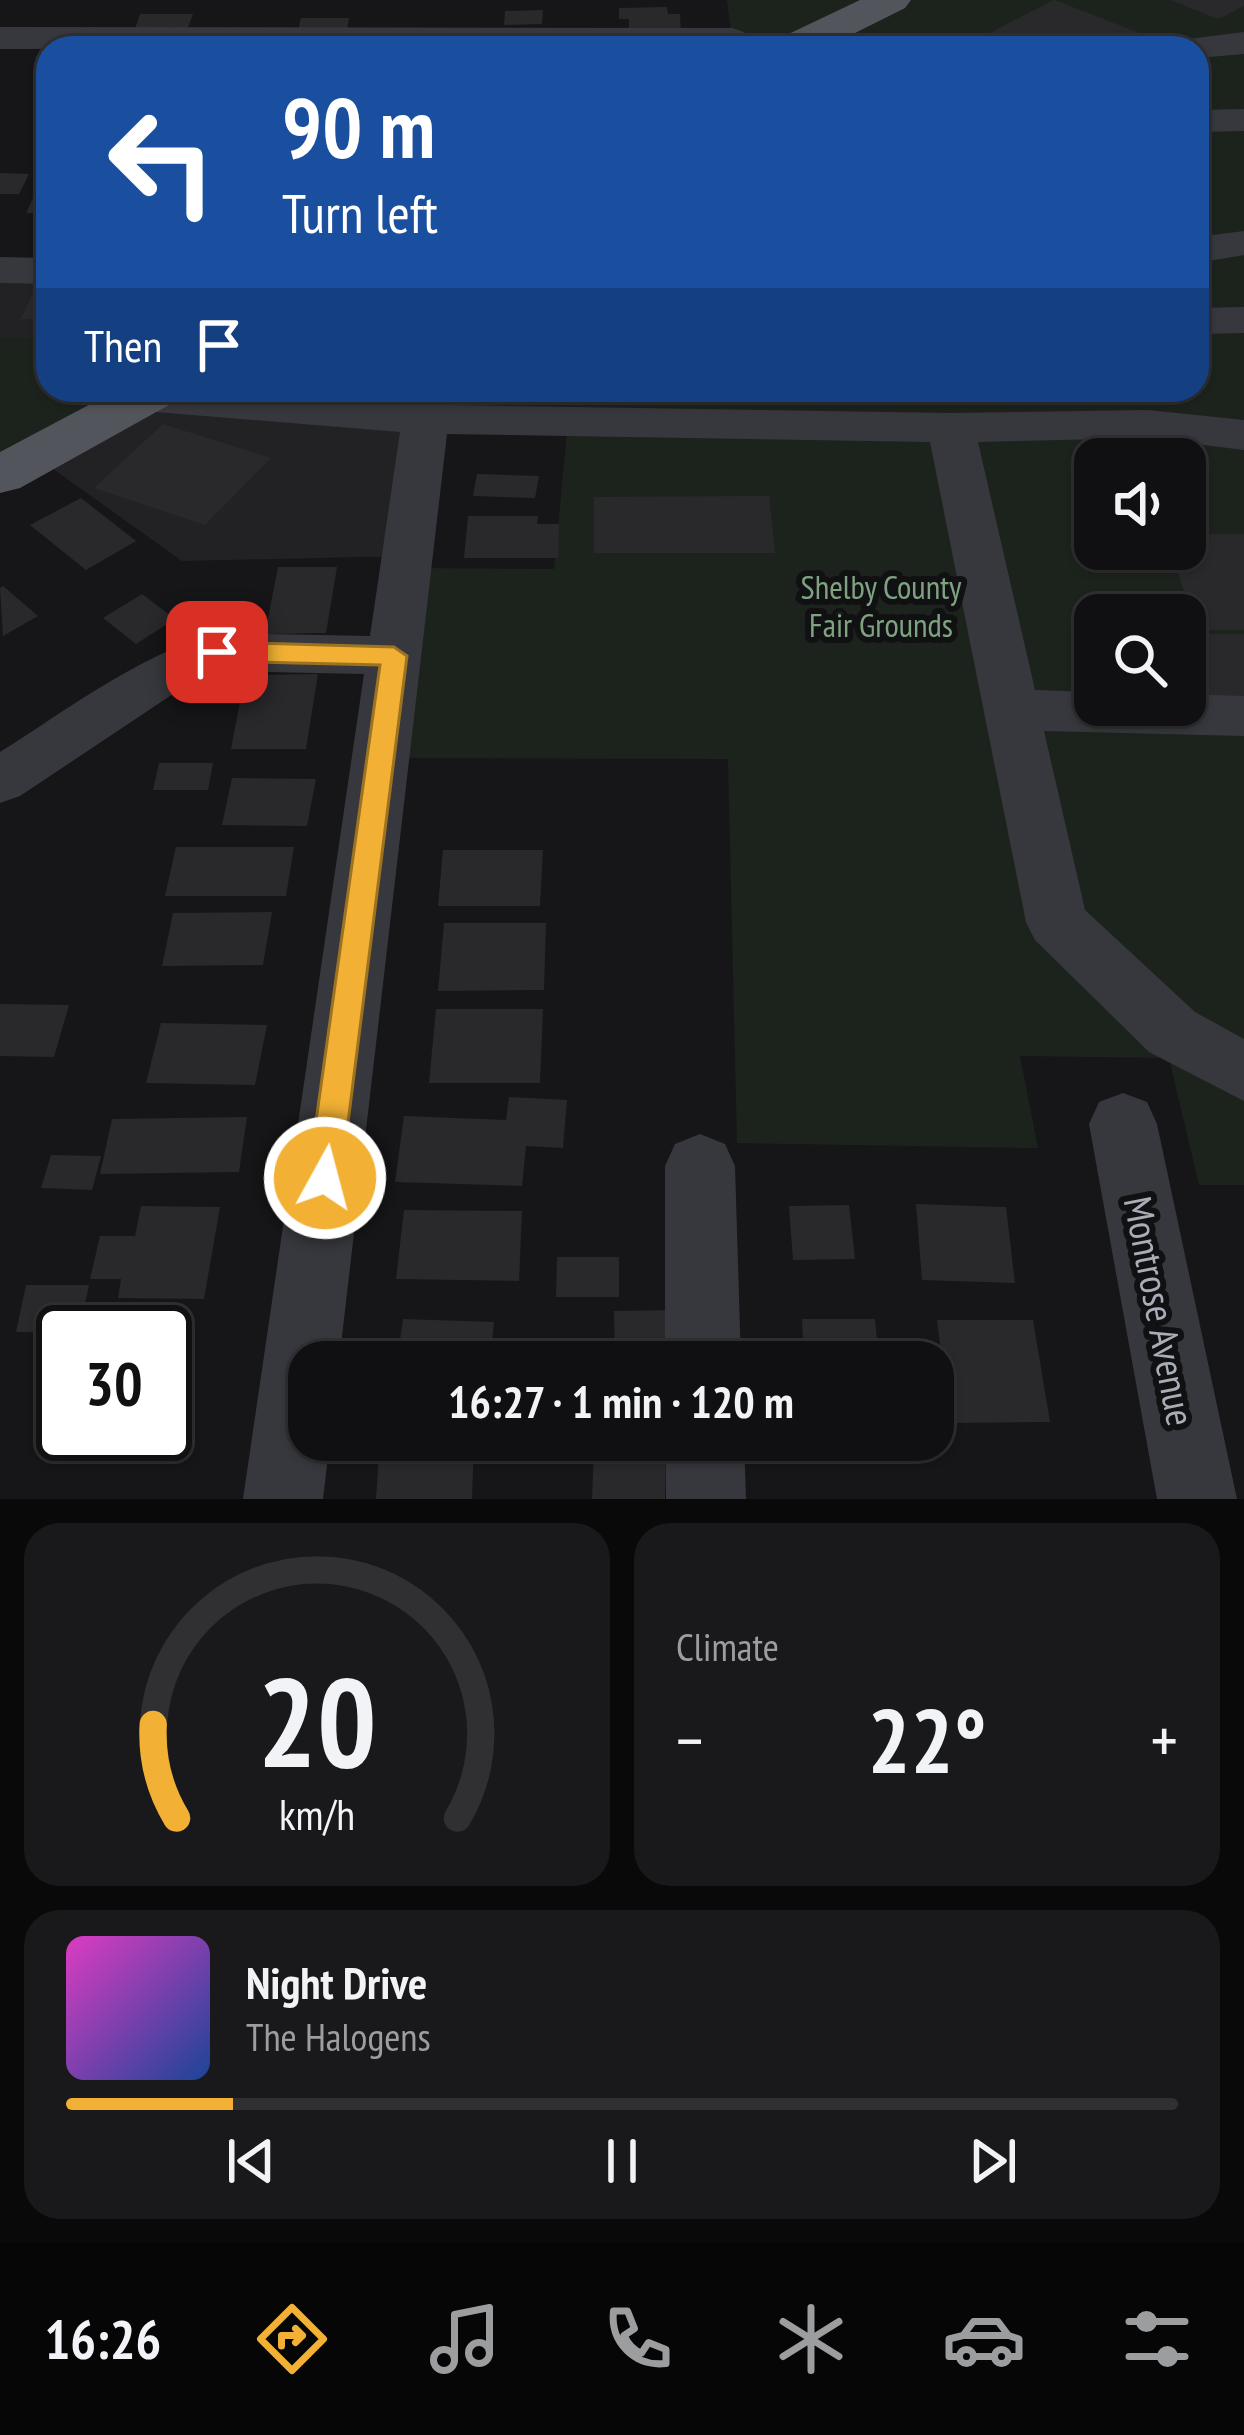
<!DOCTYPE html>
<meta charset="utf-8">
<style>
:root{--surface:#101012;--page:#19191b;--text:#f1f3f6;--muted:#9c9d9f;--line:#303032;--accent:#f2b134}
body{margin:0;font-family:"PT Sans Narrow",sans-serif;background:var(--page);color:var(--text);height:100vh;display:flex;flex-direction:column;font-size:45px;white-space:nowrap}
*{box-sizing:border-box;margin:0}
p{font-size:39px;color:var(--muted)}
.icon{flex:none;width:66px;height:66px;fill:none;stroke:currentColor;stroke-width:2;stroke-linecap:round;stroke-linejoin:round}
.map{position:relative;height:1499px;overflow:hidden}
.sheet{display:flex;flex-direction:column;gap:24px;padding:24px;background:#09090a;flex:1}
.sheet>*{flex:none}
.guide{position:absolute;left:36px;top:36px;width:1173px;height:366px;border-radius:36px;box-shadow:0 3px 9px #0004,0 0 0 3px var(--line);background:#1a4fa0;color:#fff;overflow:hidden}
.fabs{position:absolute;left:1074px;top:438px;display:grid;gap:24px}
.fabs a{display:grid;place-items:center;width:132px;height:132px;border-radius:24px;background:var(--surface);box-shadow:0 3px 9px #0004,0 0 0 3px var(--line);font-size:60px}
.speed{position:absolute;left:36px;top:1305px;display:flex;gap:24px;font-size:60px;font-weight:700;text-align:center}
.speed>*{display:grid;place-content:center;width:156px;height:156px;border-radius:50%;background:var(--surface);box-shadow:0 3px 9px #0004,0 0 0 3px var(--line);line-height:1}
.speed .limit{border:6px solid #111;border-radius:18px;background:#fff;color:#111}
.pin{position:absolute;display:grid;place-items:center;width:102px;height:102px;color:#fff;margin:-51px;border-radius:24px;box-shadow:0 6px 18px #0006}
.me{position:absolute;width:132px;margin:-66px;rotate:7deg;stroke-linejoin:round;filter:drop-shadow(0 0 9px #0008)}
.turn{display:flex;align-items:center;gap:42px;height:252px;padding:0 48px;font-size:54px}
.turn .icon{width:156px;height:156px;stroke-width:2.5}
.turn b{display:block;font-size:84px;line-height:102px}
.then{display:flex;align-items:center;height:114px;padding:0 48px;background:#0003;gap:24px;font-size:45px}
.big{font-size:90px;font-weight:700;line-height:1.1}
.sheet .tile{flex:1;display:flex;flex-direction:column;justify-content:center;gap:18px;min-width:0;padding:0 42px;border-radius:36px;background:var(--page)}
.sheet .dial{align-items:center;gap:0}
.dial svg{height:312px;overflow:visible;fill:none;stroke:var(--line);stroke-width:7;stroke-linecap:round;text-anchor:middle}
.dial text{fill:var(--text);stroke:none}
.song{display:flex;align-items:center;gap:36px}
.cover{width:144px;height:144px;border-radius:18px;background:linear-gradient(135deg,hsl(310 70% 55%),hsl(220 70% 35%))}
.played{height:12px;border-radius:6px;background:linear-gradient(90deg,var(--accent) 15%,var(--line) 15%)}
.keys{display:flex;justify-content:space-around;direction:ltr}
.heat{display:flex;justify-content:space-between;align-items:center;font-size:66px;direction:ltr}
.sheet .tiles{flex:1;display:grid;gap:24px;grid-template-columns:1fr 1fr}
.tile:last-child{grid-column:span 2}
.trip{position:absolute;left:288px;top:1341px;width:666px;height:120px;border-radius:36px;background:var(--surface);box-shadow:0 3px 9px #0004,0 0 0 3px var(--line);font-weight:700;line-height:120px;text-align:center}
.tab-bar{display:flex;height:192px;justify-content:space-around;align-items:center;background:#060607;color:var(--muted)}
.tab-bar .icon{width:84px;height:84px}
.tab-bar .active{color:var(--accent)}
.tab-bar b{font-size:54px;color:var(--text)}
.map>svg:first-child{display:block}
.built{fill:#222225}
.green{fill:#1c231d;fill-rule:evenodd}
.building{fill:#29292c}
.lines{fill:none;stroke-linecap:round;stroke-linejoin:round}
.minor{fill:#37383d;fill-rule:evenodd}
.major{fill:#53555c;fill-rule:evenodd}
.route{fill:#f2b134;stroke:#9d7322;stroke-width:3}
.labels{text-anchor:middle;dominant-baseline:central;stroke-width:12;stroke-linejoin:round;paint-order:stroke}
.park-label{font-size:33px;fill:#7fa381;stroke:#111113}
.near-street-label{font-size:39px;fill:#a8adb8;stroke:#111113}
</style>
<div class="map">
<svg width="1244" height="1499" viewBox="0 0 1244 1499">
<rect width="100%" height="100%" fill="#161618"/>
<g class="built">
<path d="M0,270L48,271V338H0Z"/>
<path d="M144,397L423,419L406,556L182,561L35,456Z"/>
</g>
<path class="green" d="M727,0H1244V1185H1199L1169,1058L1020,1056L1038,1148L737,1143L728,759L380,758L405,568L554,569L568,422L144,397L0,475V338H48V390H1197V48H733ZM1095,459H1185V549H1095ZM1095,615H1185V705H1095Z"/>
<g class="building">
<path d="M1054,0H1055L1167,44L1160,48H960Z"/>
<path d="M1171,0H1244V6L1218,19Z"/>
<path d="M667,7L668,14H680L681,34H629V19H619V8Z"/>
<path d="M543,10L542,24L504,25L505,11Z"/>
<path d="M140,14H193L186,33L135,29Z"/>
<path d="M301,18H349L346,34H297Z"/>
<path d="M0,173L29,174L19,194H0Z"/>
<path d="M34,196H48V213H26Z"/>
<path d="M34,290H48V319H21Z"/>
<path d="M163,424L271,458L205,525L94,488Z"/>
<path d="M477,474L539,476L535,498L473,496Z"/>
<path d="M769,496L775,553H594V497Z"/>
<path d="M81,498L136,541L86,570L30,525Z"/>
<path d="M468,516H538L537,524H559L558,558H464Z"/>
<path d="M1185,534H1244V630H1197L1170,549H1185Z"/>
<path d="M278,567H337L326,633L265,634Z"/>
<path d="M3,586L38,616L3,636L0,588Z"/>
<path d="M142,594L175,619L136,644L103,618Z"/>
<path d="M1192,634H1244V707H1213Z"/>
<path d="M318,674L306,749H231L245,675Z"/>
<path d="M159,763H213L208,790H153Z"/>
<path d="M232,778L316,779L307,826L222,825Z"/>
<path d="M176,847H294L286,896H165Z"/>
<path d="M443,850H543L540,906H438Z"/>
<path d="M272,912L263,965L162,966L173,913Z"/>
<path d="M444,923H546L544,990L438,991Z"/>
<path d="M0,1004L69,1005L54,1057L0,1056Z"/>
<path d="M436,1009H543L540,1083H429Z"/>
<path d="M161,1023L267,1025L255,1085L146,1083Z"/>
<path d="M509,1097L567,1100L563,1148L526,1146L522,1186L395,1182L404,1116L506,1120Z"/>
<path d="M247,1117L239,1172L100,1174L112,1119Z"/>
<path d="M51,1155L101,1156L92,1190L41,1188Z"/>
<path d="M916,1204L1006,1207L1015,1283L922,1280Z"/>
<path d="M849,1205L855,1259L793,1260L789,1206Z"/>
<path d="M141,1206L220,1207L204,1299L118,1298L121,1279H90L100,1236H135Z"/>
<path d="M404,1210L522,1211L519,1281L396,1279Z"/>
<path d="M557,1257H619V1297H556Z"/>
<path d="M26,1285H89L79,1332H16Z"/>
<path d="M677,1310L679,1362H615L614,1311Z"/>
<path d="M403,1319L494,1322L490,1362H397Z"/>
<path d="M802,1319H875L879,1362H804Z"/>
<path d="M937,1320H1033L1050,1422L950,1423Z"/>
<path d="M380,1440H474L472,1499H376Z"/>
<path d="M594,1450L666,1454L665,1499H592Z"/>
</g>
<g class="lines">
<g class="minor">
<path d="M0,27L732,28L744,32L750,39L738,48L0,49Z"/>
<path d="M1244,32V54L1197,58V48H1176L1181,40Z"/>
<path d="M1244,109V131L1197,132V110Z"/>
<path d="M1244,231V255L1197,263V237Z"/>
<path d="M0,257L48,258V284L0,283Z"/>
<path d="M1244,307V333L1197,334V308Z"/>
<path d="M123,390H234L404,403L406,390H452L450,405L951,413L1148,410L1244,420V450L1148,438L978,442L1035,690L1095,692V705H1185V694L1244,696V736L1044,731L1085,910L1195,1012L1244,1039V1101L1149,1052L1035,940L1026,922L930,442L447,434L339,1362H309V1440H330L323,1499H243L364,674L223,671L179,690L20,796L0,803V752C70,708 137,656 217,633L370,636L400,432L144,411L128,407L121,397Z"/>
<path d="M1123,1093L1147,1102L1157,1124L1237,1499H1157L1089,1124L1099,1102Z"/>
<path d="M700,1134L725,1144L735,1166L741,1362H665V1166L675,1144Z"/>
<path d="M666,1440H744L746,1499H666Z"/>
</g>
<g class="major">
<path d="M860,0H911L905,8L825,48H772L778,39Z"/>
<path d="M117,390H184L176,401L20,488L0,493V452Z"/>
</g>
</g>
<path class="route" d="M217,642L394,647L407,656L341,1178L336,1189L325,1194L313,1189L308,1178L380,665L217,661L204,652Z"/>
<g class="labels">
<g class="park-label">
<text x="881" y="586">Shelby County<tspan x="881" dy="38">Fair Grounds</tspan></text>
</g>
<g class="near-street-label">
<text transform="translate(1160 1311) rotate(79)">Montrose Avenue</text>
</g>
</g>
</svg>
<div class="fabs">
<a><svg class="icon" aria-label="sound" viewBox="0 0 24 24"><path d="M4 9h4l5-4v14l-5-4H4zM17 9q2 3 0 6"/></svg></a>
<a><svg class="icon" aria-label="search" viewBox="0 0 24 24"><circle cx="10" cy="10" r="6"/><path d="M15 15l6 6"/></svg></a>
</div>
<div class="speed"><div class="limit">30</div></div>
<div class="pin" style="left:217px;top:652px;background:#d93025"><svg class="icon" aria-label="arrive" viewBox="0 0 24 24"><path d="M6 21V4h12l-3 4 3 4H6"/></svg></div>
<svg class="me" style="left:325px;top:1178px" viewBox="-20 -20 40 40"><circle r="17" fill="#f2b134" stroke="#fff" stroke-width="3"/><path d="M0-11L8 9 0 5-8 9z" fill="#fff"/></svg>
<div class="trip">16:27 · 1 min · 120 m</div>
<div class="guide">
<div class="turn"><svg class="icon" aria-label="left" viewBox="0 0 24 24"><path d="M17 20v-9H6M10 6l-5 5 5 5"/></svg><div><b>90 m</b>Turn left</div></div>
<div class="then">Then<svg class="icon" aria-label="arrive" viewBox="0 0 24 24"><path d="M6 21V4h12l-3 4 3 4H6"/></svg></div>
</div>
</div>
<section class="sheet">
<div class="tiles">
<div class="tile dial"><svg viewBox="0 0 100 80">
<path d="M14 69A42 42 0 1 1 86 69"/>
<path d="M14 69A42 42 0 0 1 8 45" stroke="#f2b134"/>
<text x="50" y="56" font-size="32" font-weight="700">20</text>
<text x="50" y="72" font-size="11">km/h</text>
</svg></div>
<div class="tile"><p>Climate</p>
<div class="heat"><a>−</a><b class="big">22°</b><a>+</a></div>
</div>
<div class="tile">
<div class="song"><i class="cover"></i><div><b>Night Drive</b><p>The Halogens</p></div></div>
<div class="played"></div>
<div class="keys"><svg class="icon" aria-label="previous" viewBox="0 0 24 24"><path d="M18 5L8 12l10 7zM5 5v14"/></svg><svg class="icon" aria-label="pause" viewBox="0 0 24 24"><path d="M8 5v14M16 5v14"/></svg><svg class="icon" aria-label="next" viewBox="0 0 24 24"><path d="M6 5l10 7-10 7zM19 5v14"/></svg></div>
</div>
</div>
</section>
<nav class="tab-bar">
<b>16:26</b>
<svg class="icon active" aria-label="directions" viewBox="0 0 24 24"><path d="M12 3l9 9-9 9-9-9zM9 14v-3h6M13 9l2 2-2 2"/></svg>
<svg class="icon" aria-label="music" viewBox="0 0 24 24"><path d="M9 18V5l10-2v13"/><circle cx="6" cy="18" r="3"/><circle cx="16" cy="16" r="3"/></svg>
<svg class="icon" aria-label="phone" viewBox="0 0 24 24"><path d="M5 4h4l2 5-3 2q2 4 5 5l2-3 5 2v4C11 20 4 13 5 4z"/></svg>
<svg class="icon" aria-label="climate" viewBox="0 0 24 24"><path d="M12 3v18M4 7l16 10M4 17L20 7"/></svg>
<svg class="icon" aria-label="car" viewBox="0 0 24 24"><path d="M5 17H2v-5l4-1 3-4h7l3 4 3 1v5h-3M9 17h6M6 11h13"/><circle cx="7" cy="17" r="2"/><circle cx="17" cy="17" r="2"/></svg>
<svg class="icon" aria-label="filters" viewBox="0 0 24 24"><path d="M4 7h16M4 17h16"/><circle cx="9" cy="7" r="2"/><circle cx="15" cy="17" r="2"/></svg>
</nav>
